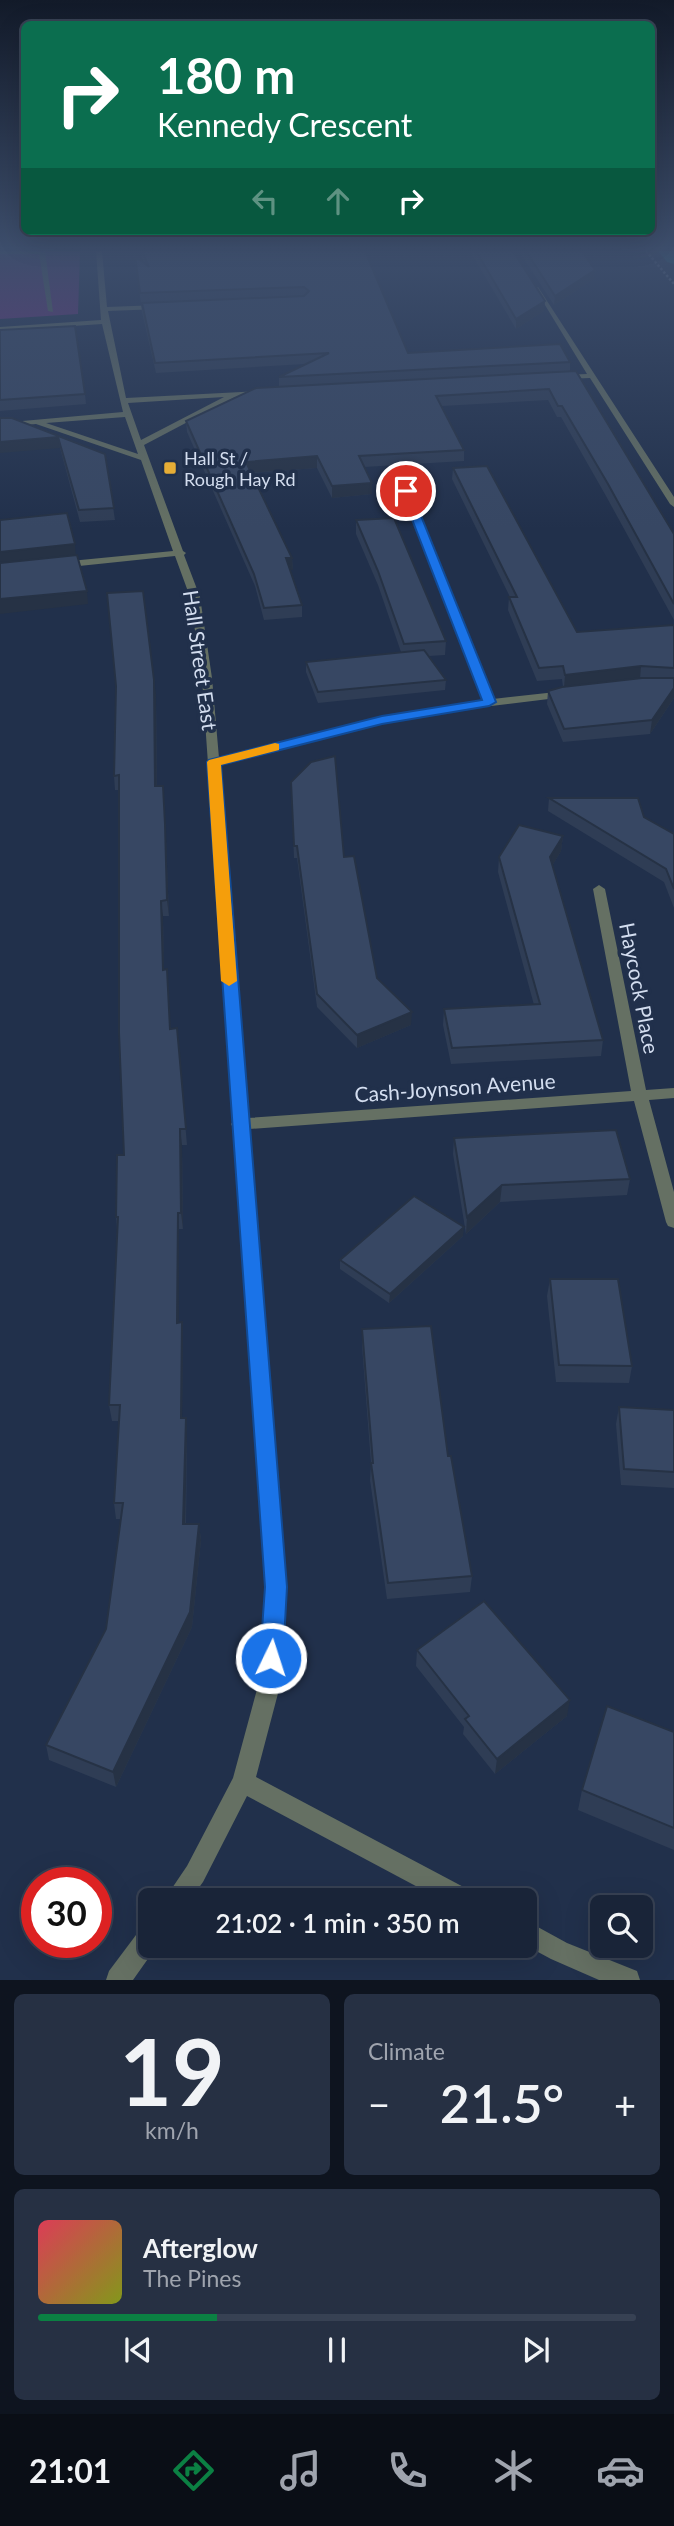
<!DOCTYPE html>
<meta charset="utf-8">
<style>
:root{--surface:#192438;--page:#263043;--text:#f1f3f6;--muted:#9fa4ae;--line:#374153;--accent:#0b8043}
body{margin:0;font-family:Lato,sans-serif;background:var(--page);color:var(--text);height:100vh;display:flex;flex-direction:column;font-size:26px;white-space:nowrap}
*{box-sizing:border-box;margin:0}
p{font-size:23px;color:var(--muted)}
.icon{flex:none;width:38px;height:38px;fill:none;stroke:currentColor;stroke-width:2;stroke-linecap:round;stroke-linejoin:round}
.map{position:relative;height:1980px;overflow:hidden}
.side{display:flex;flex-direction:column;gap:14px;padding:14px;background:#0e141f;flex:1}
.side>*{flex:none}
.guide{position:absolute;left:21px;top:21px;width:634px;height:214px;border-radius:10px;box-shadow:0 7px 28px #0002,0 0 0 2px var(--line);background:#0b6e4f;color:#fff;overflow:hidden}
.tools{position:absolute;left:590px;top:1895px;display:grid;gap:14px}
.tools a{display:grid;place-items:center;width:63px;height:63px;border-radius:10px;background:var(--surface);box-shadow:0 7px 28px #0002,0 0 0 2px var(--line);font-size:35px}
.speed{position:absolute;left:21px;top:1867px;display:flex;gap:14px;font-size:35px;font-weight:700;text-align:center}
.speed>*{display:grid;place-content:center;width:91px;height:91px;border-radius:50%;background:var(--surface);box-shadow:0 7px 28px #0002,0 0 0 2px var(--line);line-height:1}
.speed .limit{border:10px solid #d22;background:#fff;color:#111}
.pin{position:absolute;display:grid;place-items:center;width:60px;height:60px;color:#fff;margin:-30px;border:4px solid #fff;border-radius:50%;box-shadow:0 2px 7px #0007}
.me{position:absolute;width:77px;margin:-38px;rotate:4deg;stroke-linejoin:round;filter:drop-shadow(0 0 5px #0008)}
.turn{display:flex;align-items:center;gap:24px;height:147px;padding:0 21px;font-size:32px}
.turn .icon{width:91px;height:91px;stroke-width:2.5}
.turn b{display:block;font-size:49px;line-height:60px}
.lanes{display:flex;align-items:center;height:66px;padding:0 21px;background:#0003;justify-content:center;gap:35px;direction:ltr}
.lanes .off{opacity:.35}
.big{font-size:52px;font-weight:600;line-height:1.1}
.side .tile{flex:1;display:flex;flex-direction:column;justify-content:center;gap:10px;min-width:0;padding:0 24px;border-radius:10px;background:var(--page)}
.side .dial{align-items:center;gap:0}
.dial b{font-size:91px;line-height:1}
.song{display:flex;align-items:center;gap:21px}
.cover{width:84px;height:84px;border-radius:10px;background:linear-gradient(135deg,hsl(350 70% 55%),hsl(70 70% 35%))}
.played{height:7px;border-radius:4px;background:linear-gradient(90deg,var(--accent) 30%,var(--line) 30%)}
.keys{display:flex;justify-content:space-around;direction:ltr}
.heat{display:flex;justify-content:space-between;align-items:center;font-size:38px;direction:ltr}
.side .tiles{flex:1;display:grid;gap:14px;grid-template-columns:1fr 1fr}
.tile:last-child{grid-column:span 2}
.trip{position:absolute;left:138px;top:1888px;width:399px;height:70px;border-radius:10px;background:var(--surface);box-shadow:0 7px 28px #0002,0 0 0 2px var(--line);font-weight:600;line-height:70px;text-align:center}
.menu{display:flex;height:112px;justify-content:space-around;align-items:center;background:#0a0e16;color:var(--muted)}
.menu .icon{width:49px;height:49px}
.menu .on{color:var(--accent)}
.menu b{font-size:32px;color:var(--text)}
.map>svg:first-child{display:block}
.green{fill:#72307e}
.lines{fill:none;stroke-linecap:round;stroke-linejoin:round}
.canal{fill:#0c8e95;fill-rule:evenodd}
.path{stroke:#77849a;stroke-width:2.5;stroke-dasharray:2.5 2;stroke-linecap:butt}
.service{fill:#657063;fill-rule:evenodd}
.minor{fill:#657063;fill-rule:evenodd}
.wall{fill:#2f3d55}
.shaded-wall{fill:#263245}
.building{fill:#374763;stroke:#263245;stroke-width:2}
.route{fill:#1a73e8;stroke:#114b97;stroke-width:2}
.slow{fill:#f59e0b}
.poi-dot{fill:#e6ad36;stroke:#21304b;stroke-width:2.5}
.labels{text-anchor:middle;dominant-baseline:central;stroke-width:7;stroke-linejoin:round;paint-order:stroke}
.far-poi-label{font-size:18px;fill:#d3ddef;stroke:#21304b;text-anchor:start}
.street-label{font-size:21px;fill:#d3ddef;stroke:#21304b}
</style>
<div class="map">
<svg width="674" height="1980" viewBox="0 0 674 1980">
<rect width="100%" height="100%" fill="#21304b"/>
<path class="green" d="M0,251H80L78,314L0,319Z"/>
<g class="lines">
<path class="canal" d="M658,251H674V264L667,262Z"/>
<path class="path" d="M646,251L674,284"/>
<path class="service" d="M0,251H45L53,312L48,311L39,254H0Z"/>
<g class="minor">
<path d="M96,251H102L107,307L159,305L162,307L159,309L108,311L126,398L259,391L263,393L259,395L235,397L144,445L183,551L186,553L184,555L200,597L212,678L219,758L382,717L483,701L402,491L406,488L410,491L493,699L565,691L570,694L565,697L441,712L382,723L219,765L248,1118L631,1091L593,889L599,885L605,889L646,1090L674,1088V1098L649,1100L674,1192V1228L668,1226L666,1222L634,1101L249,1129L286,1587L281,1682L256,1777L473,1892L476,1900H442L247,1796L203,1882L190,1900H164L187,1866L233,1778L259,1682L266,1587L233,1128L231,1124L233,1121L202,678L190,597L175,556L60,568L55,565L60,562L173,551L141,460L36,424L0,427V423L123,412L102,324L0,331V327L101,320ZM224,397L141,440L128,403ZM125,417L138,454L46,423Z"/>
<path d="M534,287H538L674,497V507L670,504L590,378L563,379L559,377L563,375L587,374Z"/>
<path d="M525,1920L567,1943L637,1971L640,1980H599L551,1959L525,1945Z"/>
<path d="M150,1923V1946H157L133,1980H106L109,1971L142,1927Z"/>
</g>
</g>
<g class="wall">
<path d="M139,251H365L408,353L570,362V371L674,534V620L606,496L561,417H557L548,400L442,406L464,450V461L364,467L372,494L332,498L317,468L252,473L292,558L293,570H290L302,605V617L264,620L255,586L187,432L186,421L279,387V377L305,364L156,373L142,312L136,265L135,256L144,263Z"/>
<path d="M470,251H513L544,311L516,329Z"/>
<path d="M519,251H582L594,279L554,305Z"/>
<path d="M0,330L85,394L86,404L0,411Z"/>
<path d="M0,418L105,454L115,520L80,522L60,448Z"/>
<path d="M453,468L577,632L674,625V698L650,734L563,742L547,704L548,691L563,687L562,679L537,681L508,610L509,597H510L452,479Z"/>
<path d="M356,520L446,641L445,655L429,656L446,680L445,690L318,703L306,672V662L401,652L378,585L356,534Z"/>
<path d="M156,694L157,786L166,839L169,916H163L164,970L168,985L170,1028H177L187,1145H182L183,1229H179V1323L182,1322L183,1339L182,1418H186L187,1434L186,1524H199L201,1540L192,1627L116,1787L49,1760L46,1745L106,1629L121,1519H116L114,1503L119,1421H112L109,1405L117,1230L116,1217L124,1155L119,790H115L114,776Z"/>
<path d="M291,782L344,857L377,978L411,1025L357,1048L317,1007L297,858H294Z"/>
<path d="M549,798L644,817L674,834V908L664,882L548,811Z"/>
<path d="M563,836L561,851L552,866L603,1040L601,1056L451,1064L443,1025L444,1009L534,1005L498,872L499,857Z"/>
<path d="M454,1138L630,1179L627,1195L500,1202L466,1234L453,1154Z"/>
<path d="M463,1236L389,1303L340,1269V1260Z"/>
<path d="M550,1279L632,1366L629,1383L556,1382L547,1296Z"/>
<path d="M362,1329L448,1456L472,1576L470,1592L387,1599L370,1480L371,1463L362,1346Z"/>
<path d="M619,1407L674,1410V1488L621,1485L616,1424Z"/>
<path d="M417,1650L567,1716L495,1774L463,1734L464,1727L416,1666Z"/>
<path d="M674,1732V1850L578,1810L582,1790Z"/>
</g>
<g class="shaded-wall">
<path d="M595,270L594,279L554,305L555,296Z"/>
<path d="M545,301L544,311L516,329V319Z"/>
<path d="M58,437L60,448L0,453V442Z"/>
<path d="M317,456V468L247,473L246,462Z"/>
<path d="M372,483V494L332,498V486Z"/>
<path d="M75,544L76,558L0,565V552Z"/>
<path d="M286,558H292L293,570H286Z"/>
<path d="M87,591L88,604L0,614V599Z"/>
<path d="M641,666L640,679L564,688L565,675Z"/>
<path d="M154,680L156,694L157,801L155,786Z"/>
<path d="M674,688V698L650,734L652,720Z"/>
<path d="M163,786L166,839L169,916L167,900Z"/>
<path d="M563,836L561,851L548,873L550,857Z"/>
<path d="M161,901L163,916L164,985L163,970Z"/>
<path d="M412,1012L411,1025L357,1048V1035Z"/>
<path d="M180,1129L182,1145L183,1229L181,1213Z"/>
<path d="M502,1185L500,1202L466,1234L467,1217Z"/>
<path d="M178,1213L179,1229V1339L177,1323Z"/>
<path d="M464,1227L463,1236L389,1303L390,1294Z"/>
<path d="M182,1322L183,1339L182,1434L181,1418Z"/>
<path d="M186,1418L187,1434L185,1540L183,1524Z"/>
<path d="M199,1524L201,1540L192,1627L116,1787L113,1772Z"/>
<path d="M570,1700L567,1716L495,1774L497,1759Z"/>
</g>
<g class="building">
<path d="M142,251H365L408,353L560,344L570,362L279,377L329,353L155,363L142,303L304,296L309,291L304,287L140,293L135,256L149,267Z"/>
<path d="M476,251H513L545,301L516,319Z"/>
<path d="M526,251H582L595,270L555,296Z"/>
<path d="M75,326L85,394L0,400V330Z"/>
<path d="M576,371L674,534V604L608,484L562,406H558L549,389L436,396L464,450L359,456L372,483L332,486L317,456L246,462L292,558H286L302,605L264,608L254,574L186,421L256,388Z"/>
<path d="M0,418H12L105,454L114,508L79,510L58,437L0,442Z"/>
<path d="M487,466L577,632L674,625V668L641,666L565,675L563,666L539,668L509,597H517L453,468Z"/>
<path d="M67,513L75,544L0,552V520Z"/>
<path d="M394,518L446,641L404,644L378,571L356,520Z"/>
<path d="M77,555L87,591L0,599V563Z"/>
<path d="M143,591L154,680L155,786H163L165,824L167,900L161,901L163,970L167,969L170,1029L177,1028L186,1129H180L181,1213H178L177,1323L182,1322L181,1418H186L183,1524H199L190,1612L113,1772L46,1745L106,1629L123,1503H114L120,1405H109L118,1217H116L117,1155H124L119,1033V775L114,776L116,686L107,593Z"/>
<path d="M424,650L446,680L318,692L306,662Z"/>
<path d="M642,678H674V688L652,720L564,729L548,691L562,687Z"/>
<path d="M335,756L344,857L354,856L377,978L412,1012L357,1035L317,994L297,846H294L291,782L311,762Z"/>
<path d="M549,798H638L644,817L674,834V889L666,869Z"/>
<path d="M519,825L563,836L550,857L603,1040L452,1048L444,1009L540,1004L499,857Z"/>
<path d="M616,1130L630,1179L502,1185L467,1217L454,1138Z"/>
<path d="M414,1196L464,1227L390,1294L340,1260Z"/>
<path d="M550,1279H618L632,1366L559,1365Z"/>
<path d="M431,1326L448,1456H451L472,1576L388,1583L371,1463H373L362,1329Z"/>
<path d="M619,1407L674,1410V1472L624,1469Z"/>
<path d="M484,1601L570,1700L497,1759L465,1719L469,1716L417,1650Z"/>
<path d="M607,1706L674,1732V1828L582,1790Z"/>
</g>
<linearGradient id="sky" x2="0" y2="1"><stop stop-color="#121a29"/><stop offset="0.47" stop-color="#3d4e6c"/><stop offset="1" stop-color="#3d4e6c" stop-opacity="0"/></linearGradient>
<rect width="674" height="529" fill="url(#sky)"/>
<path class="route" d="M406,488L411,491L496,702L489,706L382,724L221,765L287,1587L283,1658L280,1666L271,1670L263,1666L260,1658L265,1587L207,762L209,760L382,716L482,700L401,491Z"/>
<path class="slow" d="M275,743L279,744V750L221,765L237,981L229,986L221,981L207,762L209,760Z"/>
<rect class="poi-dot" x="163" y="461" width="14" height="14" rx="3.5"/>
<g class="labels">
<g class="far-poi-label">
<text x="184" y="458">Hall St /<tspan x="184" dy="21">Rough Hay Rd</tspan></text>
</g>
<g class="street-label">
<text transform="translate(201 660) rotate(82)">Hall Street East</text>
<text transform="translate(640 988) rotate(79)">Haycock Place</text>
<text transform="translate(455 1087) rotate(-4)">Cash-Joynson Avenue</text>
</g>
</g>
</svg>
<div class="tools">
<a><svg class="icon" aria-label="search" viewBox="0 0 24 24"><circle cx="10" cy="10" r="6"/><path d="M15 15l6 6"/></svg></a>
</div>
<div class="speed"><div class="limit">30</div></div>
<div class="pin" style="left:406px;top:491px;background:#d93025"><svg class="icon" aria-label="arrive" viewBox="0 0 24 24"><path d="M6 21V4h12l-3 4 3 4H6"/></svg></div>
<svg class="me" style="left:271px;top:1658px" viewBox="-20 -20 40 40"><circle r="17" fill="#1a73e8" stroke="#fff" stroke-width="3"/><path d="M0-11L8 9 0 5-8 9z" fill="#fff"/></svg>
<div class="trip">21:02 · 1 min · 350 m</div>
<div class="guide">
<div class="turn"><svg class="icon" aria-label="right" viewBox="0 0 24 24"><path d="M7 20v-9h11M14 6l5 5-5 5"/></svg><div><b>180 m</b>Kennedy Crescent</div></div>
<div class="lanes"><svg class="icon off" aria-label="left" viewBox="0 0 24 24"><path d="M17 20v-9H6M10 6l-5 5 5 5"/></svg><svg class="icon off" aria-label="ahead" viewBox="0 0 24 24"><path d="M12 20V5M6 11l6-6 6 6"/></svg><svg class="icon" aria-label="right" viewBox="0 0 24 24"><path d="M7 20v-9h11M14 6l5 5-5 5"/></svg></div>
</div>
</div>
<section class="side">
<div class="tiles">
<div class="tile dial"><b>19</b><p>km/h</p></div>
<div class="tile"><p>Climate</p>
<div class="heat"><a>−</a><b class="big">21.5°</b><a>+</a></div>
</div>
<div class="tile">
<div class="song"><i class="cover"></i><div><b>Afterglow</b><p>The Pines</p></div></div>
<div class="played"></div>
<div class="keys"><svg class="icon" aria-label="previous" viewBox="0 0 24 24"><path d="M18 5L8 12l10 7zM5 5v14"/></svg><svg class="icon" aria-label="pause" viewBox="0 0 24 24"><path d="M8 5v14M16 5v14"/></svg><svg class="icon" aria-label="next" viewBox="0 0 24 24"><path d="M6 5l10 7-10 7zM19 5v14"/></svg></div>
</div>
</div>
</section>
<nav class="menu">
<b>21:01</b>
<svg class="icon on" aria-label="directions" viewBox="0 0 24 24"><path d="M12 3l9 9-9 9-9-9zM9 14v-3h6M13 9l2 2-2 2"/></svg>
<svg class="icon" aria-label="music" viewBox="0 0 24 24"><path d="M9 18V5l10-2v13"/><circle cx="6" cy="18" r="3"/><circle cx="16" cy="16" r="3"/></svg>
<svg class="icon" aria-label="phone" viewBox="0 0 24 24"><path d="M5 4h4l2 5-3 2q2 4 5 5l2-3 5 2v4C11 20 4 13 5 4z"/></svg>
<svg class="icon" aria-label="climate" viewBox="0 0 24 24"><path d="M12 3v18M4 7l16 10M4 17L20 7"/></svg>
<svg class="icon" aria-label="car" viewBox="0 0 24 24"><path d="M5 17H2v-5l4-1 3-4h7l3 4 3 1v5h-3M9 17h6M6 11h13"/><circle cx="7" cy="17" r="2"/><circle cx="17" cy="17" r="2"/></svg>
</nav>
